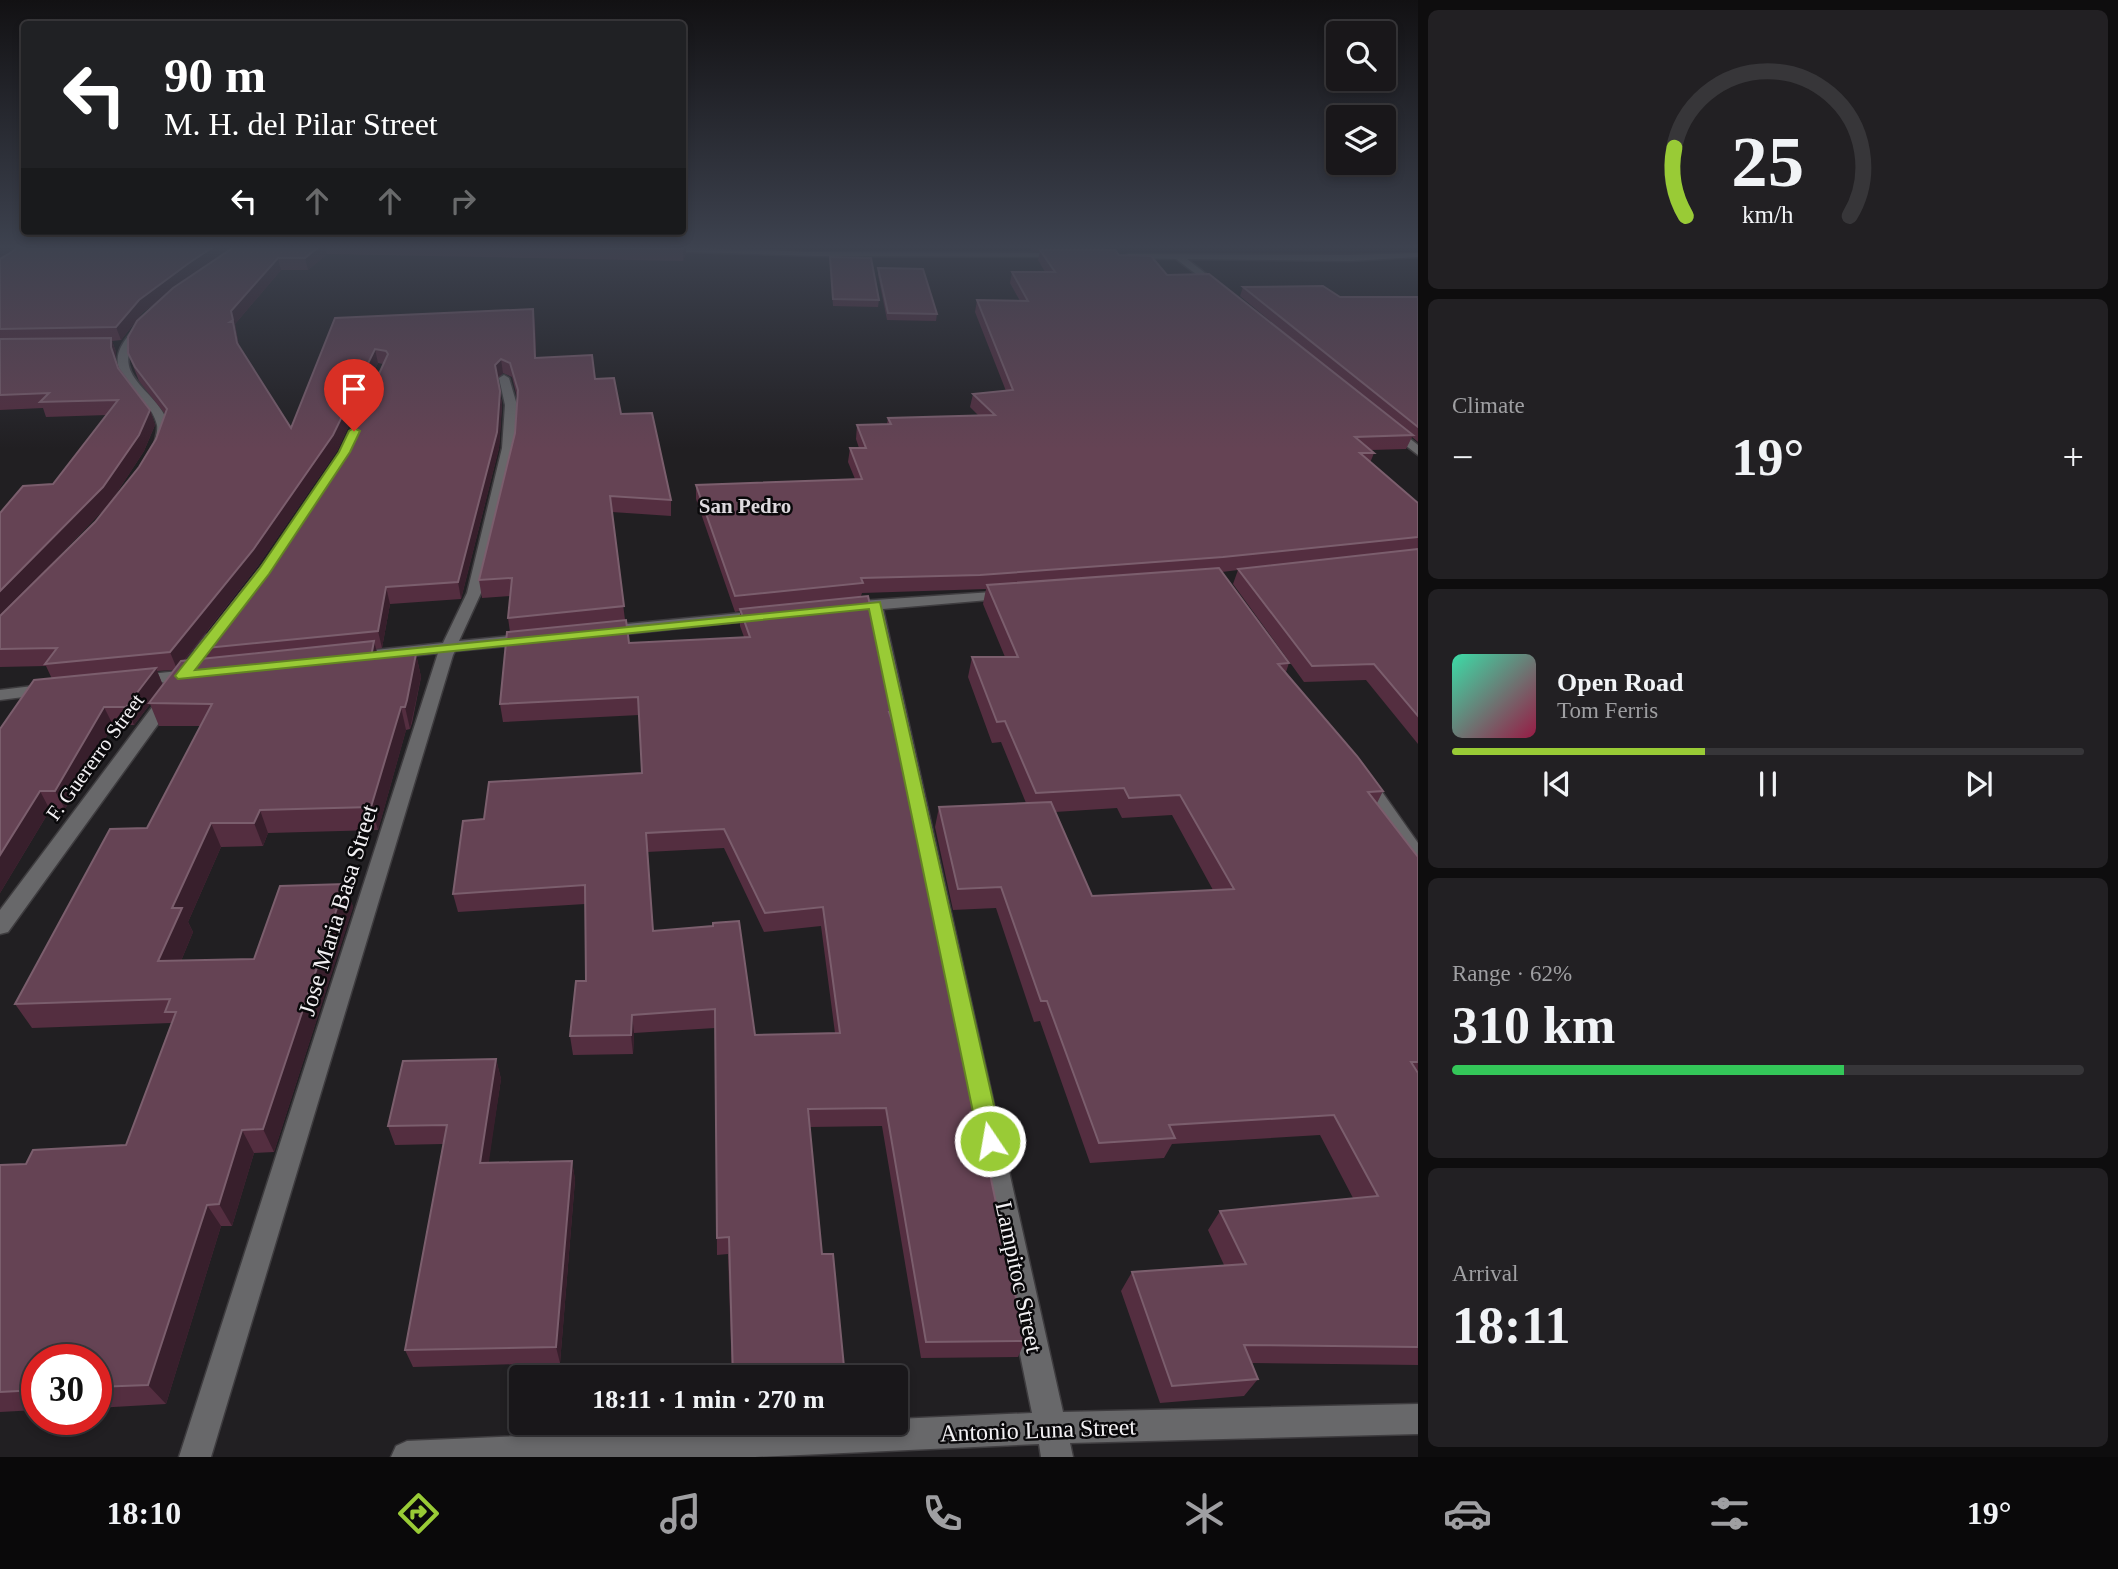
<!DOCTYPE html>
<meta charset="utf-8">
<style>
:root{--surface:#19171a;--page:#222023;--text:#f1f3f6;--muted:#9f9fa2;--line:#373639;--accent:#99cb36}
body{margin:0;font-family:"Times New Roman",serif;background:var(--page);color:var(--text);height:100vh;display:flex;flex-direction:column;font-size:26px;white-space:nowrap}
*{box-sizing:border-box;margin:0}
p{font-size:23px;color:var(--muted)}
.icon{flex:none;width:38px;height:38px;fill:none;stroke:currentColor;stroke-width:2;stroke-linecap:round;stroke-linejoin:round}
.map{position:relative;flex:1;overflow:hidden}
.panel{display:flex;flex-direction:column;gap:10px;padding:10px;background:#0e0d0e;width:700px}
.panel>*{flex:none}
.top-card{position:absolute;left:21px;top:21px;width:665px;height:214px;border-radius:7px;box-shadow:0 4px 10px #0003,0 0 0 2px var(--line);background:#202124;color:#fff;overflow:hidden}
.controls{position:absolute;left:1326px;top:21px;display:grid;gap:14px}
.controls a{display:grid;place-items:center;width:70px;height:70px;border-radius:7px;background:var(--surface);box-shadow:0 4px 10px #0003,0 0 0 2px var(--line);font-size:35px}
.speed{position:absolute;left:21px;top:1344px;display:flex;gap:14px;font-size:35px;font-weight:700;text-align:center}
.speed>*{display:grid;place-content:center;width:91px;height:91px;border-radius:50%;background:var(--surface);box-shadow:0 4px 10px #0003,0 0 0 2px var(--line);line-height:1}
.speed .limit{border:10px solid #d22;background:#fff;color:#111}
.pin{position:absolute;display:grid;place-items:center;width:60px;height:60px;color:#fff;margin:-72px -30px;border-radius:50% 50% 50% 0;rotate:-45deg;box-shadow:0 0 7px #0007}
.pin .icon{rotate:45deg}
.me{position:absolute;width:77px;margin:-38px;rotate:348deg;stroke-linejoin:round;filter:drop-shadow(0 0 5px #0008)}
.turn{display:flex;align-items:center;gap:24px;height:147px;padding:0 28px;font-size:32px}
.turn .icon{width:91px;height:91px;stroke-width:2.5}
.turn b{display:block;font-size:49px;line-height:60px}
.lanes{display:flex;align-items:center;height:66px;padding:0 28px;background:#0003;justify-content:center;gap:35px;direction:ltr}
.lanes .off{opacity:.35}
.big{font-size:52px;font-weight:700;line-height:1.1}
.panel .tile{flex:1;display:flex;flex-direction:column;justify-content:center;gap:10px;min-width:0;padding:0 24px;border-radius:10px;background:var(--page)}
.panel .dial{align-items:center;gap:0}
.dial svg{height:182px;overflow:visible;fill:none;stroke:var(--line);stroke-width:7;stroke-linecap:round;text-anchor:middle}
.dial text{fill:var(--text);stroke:none}
.song{display:flex;align-items:center;gap:21px}
.cover{width:84px;height:84px;border-radius:10px;background:linear-gradient(135deg,hsl(160 70% 55%),hsl(340 70% 35%))}
.played{height:7px;border-radius:4px;background:linear-gradient(90deg,var(--accent) 40%,var(--line) 40%)}
.keys{display:flex;justify-content:space-around;direction:ltr}
.heat{display:flex;justify-content:space-between;align-items:center;font-size:38px;direction:ltr}
.charge{height:10px;border-radius:5px;background:linear-gradient(90deg,#34c759 62%,var(--line) 0)}
.trip{position:absolute;left:509px;top:1365px;width:399px;height:70px;border-radius:7px;background:var(--surface);box-shadow:0 4px 10px #0003,0 0 0 2px var(--line);font-weight:700;line-height:70px;text-align:center}
.dock{display:flex;height:112px;justify-content:space-around;align-items:center;background:#0a090a;color:var(--muted)}
.dock .icon{width:49px;height:49px}
.dock .selected{color:var(--accent)}
.dock b{font-size:32px;color:var(--text)}
main{display:flex;flex:1;min-height:0}
.map>svg:first-child{display:block}
.lines{fill:none;stroke-linecap:round;stroke-linejoin:round}
.minor-casing{stroke:#3e3c3f;stroke-width:3}
.minor{fill:#68686a;fill-rule:evenodd}
.wall{fill:#542e40;fill-rule:evenodd}
.shaded-wall{fill:#381f2c}
.building{fill:#654354;stroke:#7b5e6d;stroke-width:2;fill-rule:evenodd}
.route{fill:#99cb36;stroke:#638423;stroke-width:2}
.labels{text-anchor:middle;dominant-baseline:central;stroke-width:5;stroke-linejoin:round;paint-order:stroke}
.far-quarter-label{font-size:21px;font-weight:bold;fill:#dedadf;stroke:#0a090b}
.street-label{font-size:21px;fill:#f2f0f3;stroke:#0a090b}
.near-street-label{font-size:24px;fill:#f2f0f3;stroke:#0a090b}
</style>
<main>
<div class="map">
<svg width="1418" height="1457" viewBox="0 0 1418 1457">
<rect width="100%" height="100%" fill="#211f22"/>
<g class="lines">
<defs>
<g id="minor">
<path d="M662,247L816,252L1061,253L1065,255L1061,257L816,256L659,251Z"/>
<path d="M1418,253V257L1350,261L1187,259L1223,287V291L1220,292L1176,259L1128,258L1124,256L1128,254L1350,255Z"/>
<path d="M144,320L149,323C144,330 136,337 132,345C115,380 162,394 168,425C169,429 168,436 167,441L161,445L155,441C156,436 158,429 157,425C150,391 94,376 129,335C134,329 138,323 144,320Z"/>
<path d="M504,375L509,378L517,405L514,448L481,593L459,641L529,634L537,639L529,644L455,651L453,655L211,1457H179L438,653L355,662L347,657L355,652L443,643L467,593L502,448L505,405L499,378Z"/>
<path d="M1387,427H1395L1418,445V455L1387,431Z"/>
<path d="M1007,591L1014,595L1012,598L883,609L1063,1412L1418,1404V1434L1070,1443L1073,1457H1041L1039,1444L755,1457H391L396,1446L407,1441L820,1423H896V1419L1032,1413L868,610L846,612L838,607L846,602Z"/>
<path d="M762,611L767,613L770,616L767,619L606,636L598,631L606,626Z"/>
<path d="M212,633L220,638L196,671L199,675L197,679L190,680L8,932L0,934V910L171,682L130,684L128,680L130,676L179,671L206,635Z"/>
<path d="M49,684L55,685L57,689L55,693L0,700V690Z"/>
<path d="M1366,777L1373,779L1418,843V865L1411,863L1357,783L1359,779Z"/>
</g>
</defs>
<use href="#minor" class="minor-casing"/>
<use href="#minor" class="minor"/>
</g>
<g class="wall">
<path d="M0,245H690H686V253L683,261L327,254L308,270H281L235,324L239,346L291,428L335,318L535,322L536,358L595,379L621,414L671,500V516L612,512L625,620L629,643L744,637L740,626V611L735,612L696,499V485L855,479L848,462L850,448H859L856,439L857,425L887,424L888,418L979,416L970,407L973,394L1006,391L975,312L977,300L1020,301L1010,283L1012,272H1045L1038,260L1040,251H1032L1029,245H1106L1105,250L1119,255L1167,275L1337,376L1240,296L1243,287L1340,297H1418V442L1412,437L1406,449L1371,450L1374,453L1370,463L1418,503V744L1366,680L1304,682L1233,584L1238,570L1222,572L1289,663L1286,672L1383,791L1377,803L1418,857V1365L1252,1363L1258,1379L1244,1396L1160,1403L1121,1291L1132,1272L1224,1265L1208,1230L1220,1211L1353,1198L1320,1135L1172,1144L1164,1158L1090,1163L1040,1021L1034,1022L996,908L953,910L935,827L939,807L1026,803L1001,742L992,743L968,677L972,657H1005L983,604L986,589L862,593L861,596L893,712L892,721L1025,1341L1018,1357L921,1358L882,1126L810,1127L822,1254L845,1377H732L728,1254L717,1255L715,1028L634,1033L633,1054L573,1055L570,1036L586,981L585,904L458,912L453,894L484,819L642,773L639,715L503,722L500,704L510,632L508,618L511,596L482,598L479,580L515,433L517,397L512,377L503,373L498,378L502,405L499,448L461,599L390,604L382,648L376,649L378,656L416,654L421,677L412,723L410,729L406,730L378,830L268,833L263,846L221,847L188,922L193,932L181,961L254,959L345,884L353,907L274,1152L254,1153L232,1226H221L166,1404L96,1408V1360H37V1410L0,1412V1165L26,1164L126,1145L171,1024V1023L32,1028L15,1004L147,828L201,726H159L150,704L134,725H113L65,809L50,810L0,893V729L52,679L46,666L0,667V513L53,484L107,415L46,417L43,408L0,410ZM237,245L186,280L192,275ZM164,297L128,353L139,381L165,414L156,439L139,467L95,522L19,597L110,503L144,451L155,425L150,410L119,368L116,361V352L112,341L121,340L143,312ZM378,363L383,364L350,438L267,559L196,649L200,659L184,661L258,566L337,451ZM174,670L163,685L157,671ZM1117,808L1122,818L1172,815L1213,890L1092,896L1055,812ZM724,848L764,932L821,926L835,1033L755,1035L713,926L653,931L647,852Z"/>
<path d="M830,257L879,300L878,307L833,306Z"/>
<path d="M878,268L937,314L936,321L887,320L878,275Z"/>
<path d="M496,1059L501,1079L488,1163L572,1161L575,1180L560,1363L413,1367L405,1350L443,1144L395,1145L388,1126Z"/>
</g>
<g class="shaded-wall">
<path d="M3,245H27L0,261V246Z"/>
<path d="M216,245H238L192,275L143,312L121,340L116,327L139,300L189,263Z"/>
<path d="M321,245H325L327,254L308,270L305,258Z"/>
<path d="M685,245H686V253L683,261V249Z"/>
<path d="M278,258L281,270L235,324L241,357L230,322L231,311Z"/>
<path d="M533,309L535,322L536,372L535,358Z"/>
<path d="M111,338L116,352V361L111,347Z"/>
<path d="M375,349L378,363L337,451L258,566L177,669L170,652Z"/>
<path d="M501,359L503,373L496,379L495,365Z"/>
<path d="M500,391L502,405L499,448L461,599L458,582Z"/>
<path d="M150,410L155,425L144,451L110,503L0,617V591Z"/>
<path d="M386,587L390,604L382,648L378,631Z"/>
<path d="M374,641L380,664L371,657Z"/>
<path d="M416,654L421,677L410,729L405,707Z"/>
<path d="M156,668L163,686L149,703L150,704L134,725L126,707Z"/>
<path d="M104,707L113,725L65,809L55,791Z"/>
<path d="M401,707L406,730L378,830L371,807Z"/>
<path d="M40,791L50,810L0,893V855Z"/>
<path d="M260,810L268,833L263,846L254,823Z"/>
<path d="M211,823L221,847L188,922L193,932L171,985L158,961L172,908Z"/>
<path d="M345,884L353,907L274,1152L263,1129Z"/>
<path d="M632,1015L634,1033L633,1054L631,1035Z"/>
<path d="M496,1059L501,1079L486,1182L480,1163Z"/>
<path d="M242,1130L254,1153L232,1226L219,1204Z"/>
<path d="M572,1161L575,1180L560,1363L556,1347Z"/>
<path d="M207,1205L221,1226L166,1404L148,1385Z"/>
</g>
<g class="building">
<path d="M23,245H216L189,263L139,300L116,327L0,329V259Z"/>
<path d="M237,245H321L305,258H278L231,311L233,320L230,322H233L237,343L291,428L335,318L533,309L535,358L592,355L595,379L614,378L621,414L652,413L671,500L610,496L624,606L508,618L512,578L479,580L515,433L518,390L510,363L501,359L495,365L500,391L497,432L458,582L386,587L378,631L196,649L267,559L350,438L388,354L386,351L375,349L333,435L253,550L170,652L45,664L57,648L0,649V616L95,522L139,467L156,439L167,409L135,367L128,353V337L137,321L173,288Z"/>
<path d="M469,245H685L683,249Z"/>
<path d="M1040,250H1115L1119,255L1151,256L1167,275L1209,274L1413,435L1355,437L1374,453H1360L1418,503V537L1223,557L980,575L861,578L863,583L735,596L696,485L862,479L850,448H866L857,425L891,424L888,418L995,415L973,394L1013,390L977,300L1028,301L1012,272H1055Z"/>
<path d="M830,257L871,258L879,300L833,299Z"/>
<path d="M878,268L923,269L937,314L888,313Z"/>
<path d="M1323,286L1340,297H1418V427L1243,287Z"/>
<path d="M111,338V347L118,368L150,410L139,435L103,487L0,591V513L23,486L53,484L118,400L40,402L49,393L0,395V339Z"/>
<path d="M1418,549V716L1374,664L1312,666L1238,569Z"/>
<path d="M1219,568L1289,663L1278,664L1357,756L1383,791L1368,792L1418,857V1062H1411L1418,1073V1347L1244,1345L1258,1379L1172,1386L1132,1272L1246,1264L1220,1211L1378,1196L1334,1115L1169,1125L1175,1138L1099,1143L1047,1001H1041L1001,887L958,889L939,807L1051,802L1092,896L1234,889L1180,795L1129,798L1124,788L1036,793L1005,721L997,722L972,657H1018L987,585Z"/>
<path d="M868,596L893,712H889L900,745L1025,1341L926,1342L886,1108L808,1109L822,1254H833L845,1377H733L729,1237L717,1238L715,1009L632,1015L631,1035L570,1036L576,981H586L585,885L453,894L463,821L484,819L489,782L642,773L638,697L500,704L507,632L626,620L629,643L750,637L740,609ZM724,829L765,913L823,907L840,1033L755,1035L739,921L713,923V926L653,931L646,833Z"/>
<path d="M374,641L371,657L416,654L407,700L405,707H401L371,807L260,810L254,823H211L172,908H182L158,961L254,959L280,886L345,884L263,1129L242,1130L219,1204L207,1205L148,1385L96,1387V1360H37V1390L0,1392V1165L26,1164L33,1150L126,1145L176,1012H165L170,999L15,1004L110,829L147,828L212,704L149,703L181,661Z"/>
<path d="M156,668L126,707H104L55,791H40L0,855V729L34,680Z"/>
<path d="M496,1059L480,1163L572,1161L556,1347L405,1350L447,1125L388,1126L403,1061Z"/>
</g>
<linearGradient id="sky" x2="0" y2="1"><stop stop-color="#121113"/><stop offset="0.55" stop-color="#3d424f"/><stop offset="1" stop-color="#3d424f" stop-opacity="0"/></linearGradient>
<rect width="1418" height="449" fill="url(#sky)"/>
<path class="route" d="M354,428L360,431L350,452L269,574L195,670L880,602L1002,1141L999,1149L990,1152L982,1149L979,1141L869,609L178,679L175,676L178,672L260,568L339,452L349,431Z"/>
<g class="labels">
<g class="far-quarter-label">
<text x="745" y="506">San Pedro</text>
</g>
<g class="street-label">
<text transform="translate(95 757) rotate(-54)">F. Guererro Street</text>
</g>
<g class="near-street-label">
<text transform="translate(338 910) rotate(-73)">Jose Maria Basa Street</text>
<text transform="translate(1019 1277) rotate(78)">Lampitoc Street</text>
<text transform="translate(1038 1430) rotate(-2)">Antonio Luna Street</text>
</g>
</g>
</svg>
<div class="controls">
<a><svg class="icon" aria-label="search" viewBox="0 0 24 24"><circle cx="10" cy="10" r="6"/><path d="M15 15l6 6"/></svg></a>
<a><svg class="icon" aria-label="layers" viewBox="0 0 24 24"><path d="M12 4l9 5-9 5-9-5zM3 14l9 5 9-5"/></svg></a>
</div>
<div class="speed"><div class="limit">30</div></div>
<div class="pin" style="left:354px;top:431px;background:#d93025"><svg class="icon" aria-label="arrive" viewBox="0 0 24 24"><path d="M6 21V4h12l-3 4 3 4H6"/></svg></div>
<svg class="me" style="left:990px;top:1141px" viewBox="-20 -20 40 40"><circle r="17" fill="#99cb36" stroke="#fff" stroke-width="3"/><path d="M0-11L8 9 0 5-8 9z" fill="#fff"/></svg>
<div class="trip">18:11 · 1 min · 270 m</div>
<div class="top-card">
<div class="turn"><svg class="icon" aria-label="left" viewBox="0 0 24 24"><path d="M17 20v-9H6M10 6l-5 5 5 5"/></svg><div><b>90 m</b>M. H. del Pilar Street</div></div>
<div class="lanes"><svg class="icon" aria-label="left" viewBox="0 0 24 24"><path d="M17 20v-9H6M10 6l-5 5 5 5"/></svg><svg class="icon off" aria-label="ahead" viewBox="0 0 24 24"><path d="M12 20V5M6 11l6-6 6 6"/></svg><svg class="icon off" aria-label="ahead" viewBox="0 0 24 24"><path d="M12 20V5M6 11l6-6 6 6"/></svg><svg class="icon off" aria-label="right" viewBox="0 0 24 24"><path d="M7 20v-9h11M14 6l5 5-5 5"/></svg></div>
</div>
</div>
<section class="panel">
<div class="tile dial"><svg viewBox="0 0 100 80">
<path d="M14 69A42 42 0 1 1 86 69"/>
<path d="M14 69A42 42 0 0 1 9 39" stroke="#99cb36"/>
<text x="50" y="56" font-size="32" font-weight="700">25</text>
<text x="50" y="72" font-size="11">km/h</text>
</svg></div>
<div class="tile"><p>Climate</p>
<div class="heat"><a>−</a><b class="big">19°</b><a>+</a></div>
</div>
<div class="tile">
<div class="song"><i class="cover"></i><div><b>Open Road</b><p>Tom Ferris</p></div></div>
<div class="played"></div>
<div class="keys"><svg class="icon" aria-label="previous" viewBox="0 0 24 24"><path d="M18 5L8 12l10 7zM5 5v14"/></svg><svg class="icon" aria-label="pause" viewBox="0 0 24 24"><path d="M8 5v14M16 5v14"/></svg><svg class="icon" aria-label="next" viewBox="0 0 24 24"><path d="M6 5l10 7-10 7zM19 5v14"/></svg></div>
</div>
<div class="tile"><p>Range · 62%</p><b class="big">310 km</b><div class="charge"></div></div>
<div class="tile"><p>Arrival</p><b class="big">18:11</b></div>
</section>
</main>
<nav class="dock">
<b>18:10</b>
<svg class="icon selected" aria-label="directions" viewBox="0 0 24 24"><path d="M12 3l9 9-9 9-9-9zM9 14v-3h6M13 9l2 2-2 2"/></svg>
<svg class="icon" aria-label="music" viewBox="0 0 24 24"><path d="M9 18V5l10-2v13"/><circle cx="6" cy="18" r="3"/><circle cx="16" cy="16" r="3"/></svg>
<svg class="icon" aria-label="phone" viewBox="0 0 24 24"><path d="M5 4h4l2 5-3 2q2 4 5 5l2-3 5 2v4C11 20 4 13 5 4z"/></svg>
<svg class="icon" aria-label="climate" viewBox="0 0 24 24"><path d="M12 3v18M4 7l16 10M4 17L20 7"/></svg>
<svg class="icon" aria-label="car" viewBox="0 0 24 24"><path d="M5 17H2v-5l4-1 3-4h7l3 4 3 1v5h-3M9 17h6M6 11h13"/><circle cx="7" cy="17" r="2"/><circle cx="17" cy="17" r="2"/></svg>
<svg class="icon" aria-label="filters" viewBox="0 0 24 24"><path d="M4 7h16M4 17h16"/><circle cx="9" cy="7" r="2"/><circle cx="15" cy="17" r="2"/></svg>
<b>19°</b>
</nav>
